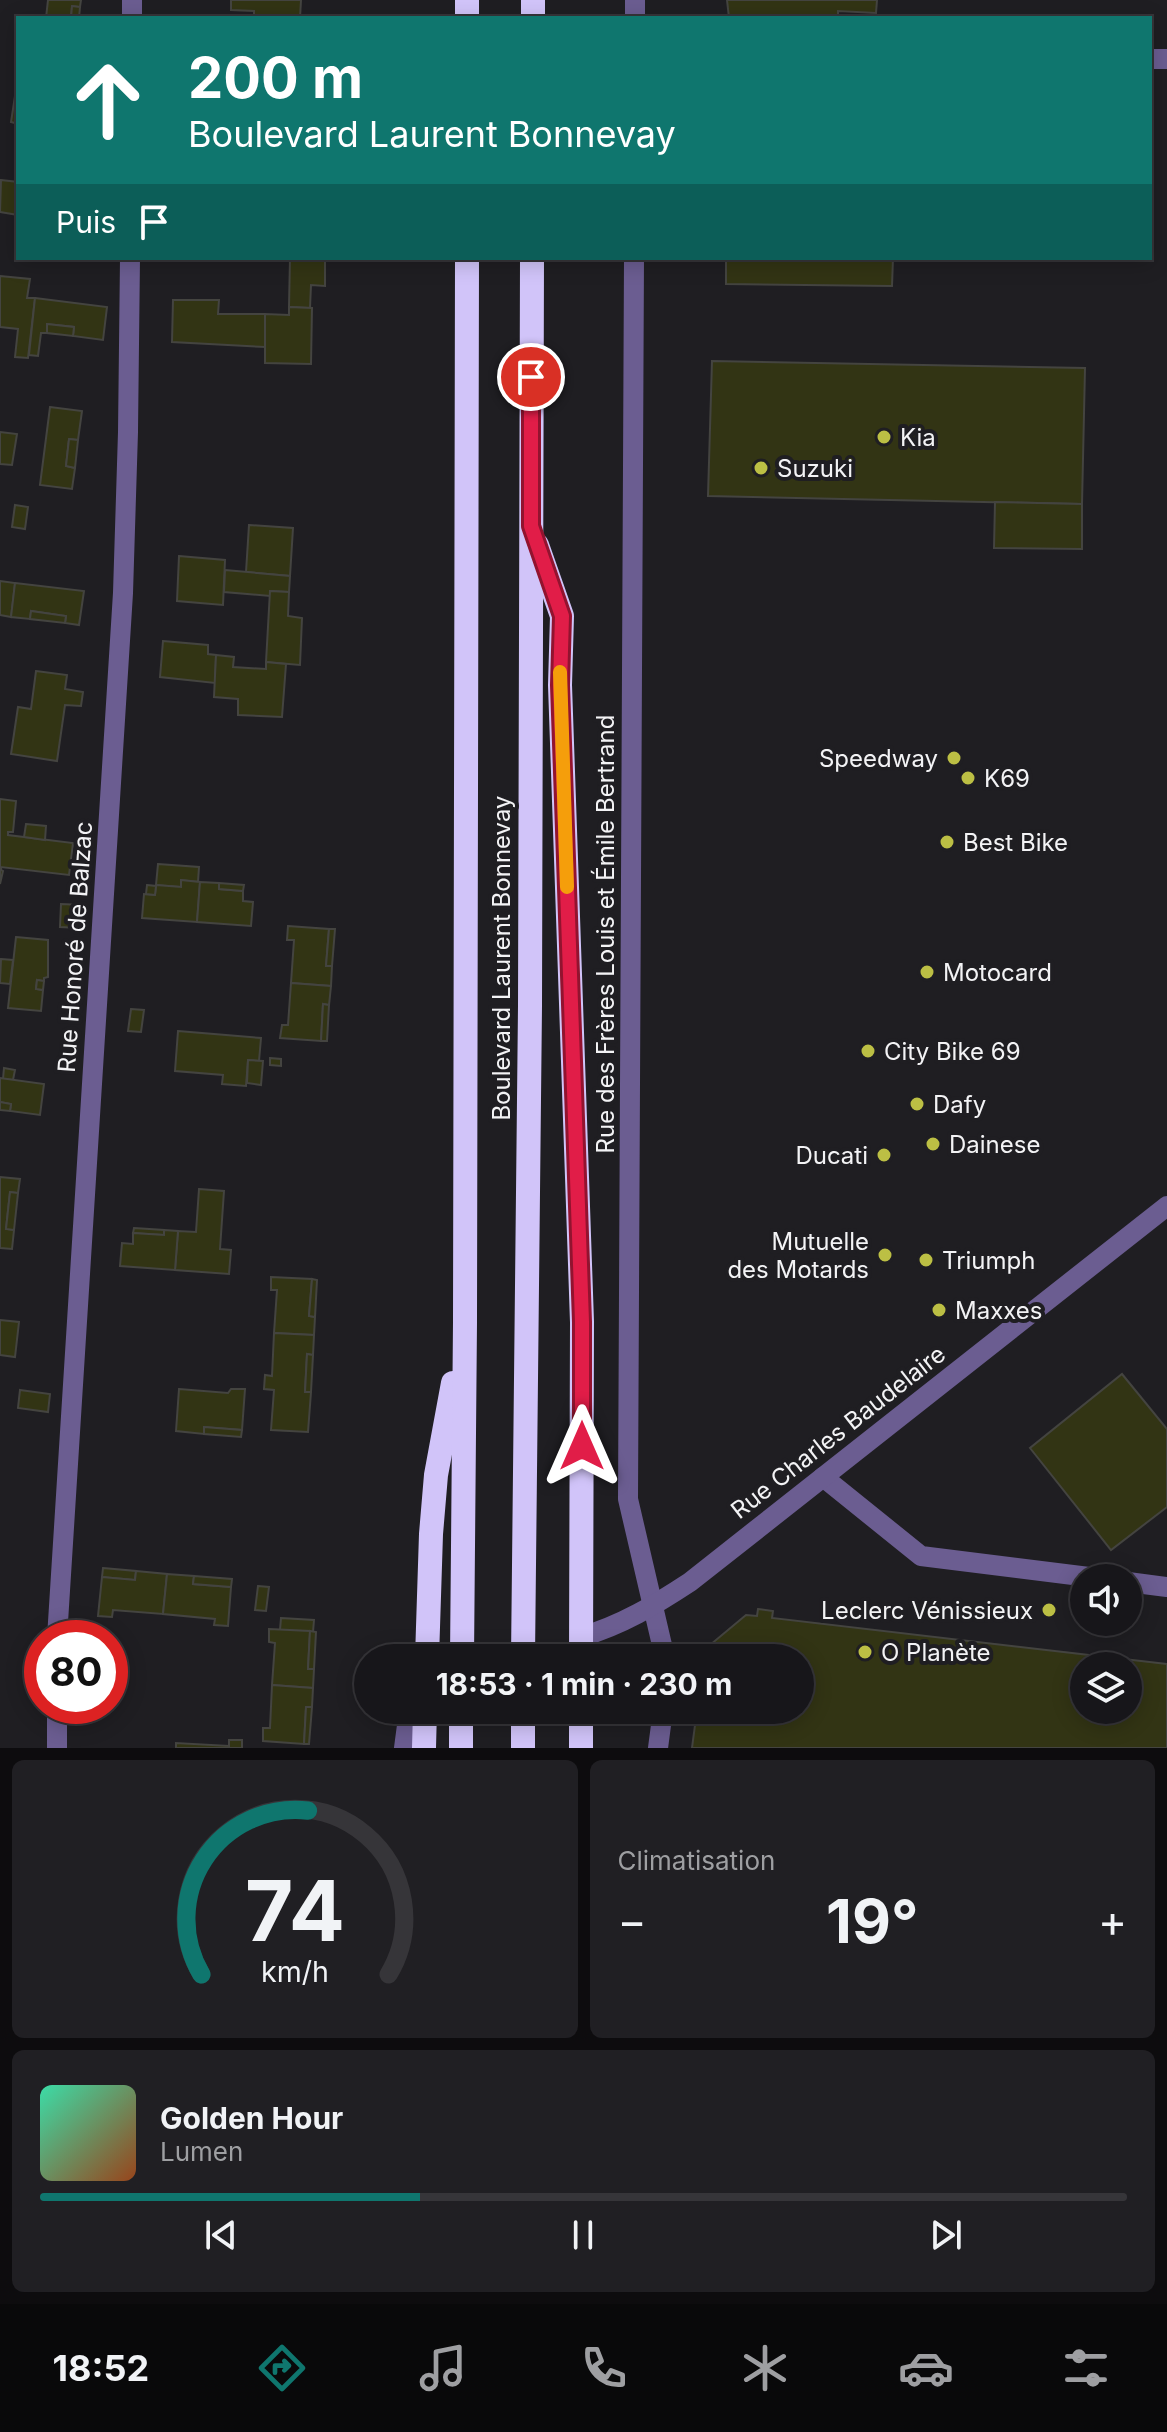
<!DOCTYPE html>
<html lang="fr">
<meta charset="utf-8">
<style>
:root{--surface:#17161a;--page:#201f23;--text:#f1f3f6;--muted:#9e9fa2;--line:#363539;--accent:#0f766e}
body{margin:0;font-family:Inter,sans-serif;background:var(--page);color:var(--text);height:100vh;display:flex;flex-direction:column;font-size:30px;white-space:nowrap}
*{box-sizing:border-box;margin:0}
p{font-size:26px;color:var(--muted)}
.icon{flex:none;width:44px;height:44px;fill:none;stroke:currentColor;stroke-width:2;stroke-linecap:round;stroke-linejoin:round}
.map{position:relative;height:1748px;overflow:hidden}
.drawer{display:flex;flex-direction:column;gap:12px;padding:12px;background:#0d0c0e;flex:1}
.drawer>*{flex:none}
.hud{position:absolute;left:16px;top:16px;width:1136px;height:244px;border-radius:0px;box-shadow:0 4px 20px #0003,0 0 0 2px var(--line);background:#0f766e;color:#fff;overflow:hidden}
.buttons{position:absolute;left:1070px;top:1564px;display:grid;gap:16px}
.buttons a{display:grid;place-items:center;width:72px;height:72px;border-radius:50%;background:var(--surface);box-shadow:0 4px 20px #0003,0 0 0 2px var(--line);font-size:40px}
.speed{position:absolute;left:24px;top:1620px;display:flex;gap:16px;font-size:40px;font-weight:700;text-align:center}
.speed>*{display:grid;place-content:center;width:104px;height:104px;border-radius:50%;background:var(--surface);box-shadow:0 4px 20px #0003,0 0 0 2px var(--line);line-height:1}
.speed .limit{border:12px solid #d22;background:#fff;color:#111}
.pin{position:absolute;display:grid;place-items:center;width:68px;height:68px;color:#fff;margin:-34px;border:4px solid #fff;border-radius:50%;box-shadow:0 2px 8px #0007}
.me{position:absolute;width:88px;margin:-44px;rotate:0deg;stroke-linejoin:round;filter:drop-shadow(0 0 6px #0008)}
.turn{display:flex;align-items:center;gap:28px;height:168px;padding:0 40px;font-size:36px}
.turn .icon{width:104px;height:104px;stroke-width:2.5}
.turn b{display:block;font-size:56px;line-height:68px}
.then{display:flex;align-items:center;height:76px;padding:0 40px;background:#0003;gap:16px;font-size:30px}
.big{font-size:60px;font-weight:700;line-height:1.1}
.drawer .widget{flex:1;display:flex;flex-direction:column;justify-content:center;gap:12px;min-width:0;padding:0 28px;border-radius:12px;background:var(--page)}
.drawer .dial{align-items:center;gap:0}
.dial svg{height:208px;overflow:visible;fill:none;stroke:var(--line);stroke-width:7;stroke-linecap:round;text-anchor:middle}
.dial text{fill:var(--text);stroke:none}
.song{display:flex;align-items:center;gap:24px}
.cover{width:96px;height:96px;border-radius:12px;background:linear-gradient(135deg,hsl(160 70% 55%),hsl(20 70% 35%))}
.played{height:8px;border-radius:4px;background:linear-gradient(90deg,var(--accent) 35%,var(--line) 35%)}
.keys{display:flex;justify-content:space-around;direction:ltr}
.heat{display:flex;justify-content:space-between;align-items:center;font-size:44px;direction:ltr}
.drawer .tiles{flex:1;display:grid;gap:12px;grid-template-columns:1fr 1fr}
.widget:last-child{grid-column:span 2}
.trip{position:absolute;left:354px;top:1644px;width:460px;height:80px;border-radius:40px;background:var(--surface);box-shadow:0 4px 20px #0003,0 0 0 2px var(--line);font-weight:700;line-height:80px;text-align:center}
.tab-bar{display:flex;height:128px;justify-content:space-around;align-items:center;background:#09090a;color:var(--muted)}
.tab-bar .icon{width:56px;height:56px}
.tab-bar .current{color:var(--accent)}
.tab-bar b{font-size:36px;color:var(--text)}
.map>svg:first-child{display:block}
.building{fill:#323414;stroke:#444440;stroke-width:2;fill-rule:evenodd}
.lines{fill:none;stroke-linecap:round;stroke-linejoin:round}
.minor{stroke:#6b5d91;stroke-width:20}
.highway{stroke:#d1c4f9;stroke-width:24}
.route-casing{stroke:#92132f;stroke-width:20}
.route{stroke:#e11d48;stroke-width:14}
.slow{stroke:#f59e0b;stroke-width:14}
.poi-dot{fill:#bcbf44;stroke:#1f1e22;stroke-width:3}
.labels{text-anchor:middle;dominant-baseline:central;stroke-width:8;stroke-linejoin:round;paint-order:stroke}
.poi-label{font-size:24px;fill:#f3f3f5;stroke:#1f1e22;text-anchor:start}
.street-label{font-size:24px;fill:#f3f3f5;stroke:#1f1e22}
</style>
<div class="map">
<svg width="1167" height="1748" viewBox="0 0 1167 1748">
<rect width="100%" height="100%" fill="#1f1e22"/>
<g class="building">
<path d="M48,0H81L80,7L72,6L71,18H46Z"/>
<path d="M231,0H301L300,18H254V11L231,10Z"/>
<path d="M727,0H877L876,13L838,11V18H729Z"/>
<path d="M72,6L80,7L79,18H71Z"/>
<path d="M17,83H18V124L11,122Z"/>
<path d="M1,180L18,182V215L0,212Z"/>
<path d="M186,258H233V260L186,259Z"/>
<path d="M290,258H325V286L311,285L310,308L289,307Z"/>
<path d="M726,258H893L892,286L726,284Z"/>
<path d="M0,276L30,279L27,298H35L28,358L15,357L18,329L0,327Z"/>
<path d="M35,298L107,307L103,340L73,336L74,327L47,324V333H41L38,356L29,355Z"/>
<path d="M173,300H219L218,314H265V347L172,342Z"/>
<path d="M289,307L312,308L311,364L265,363V314L289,315Z"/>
<path d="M47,324L74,327L73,336L47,333Z"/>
<path d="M712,361L1085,368L1082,504L708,496Z"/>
<path d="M50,407L82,411L78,440L69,439L66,466L75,468L72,489L40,485Z"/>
<path d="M0,432L17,434L12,465L0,464Z"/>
<path d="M69,439L78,440L75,468L66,466Z"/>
<path d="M995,502L1082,504V549L994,548Z"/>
<path d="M15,505L28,507L25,529L12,527Z"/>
<path d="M249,525L293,528L290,576L246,572Z"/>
<path d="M179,556L225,560L223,605L177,601Z"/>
<path d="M225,570L290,576L289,592L270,591V596L224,592Z"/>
<path d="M0,581L15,583L11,617L0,615Z"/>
<path d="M15,583L84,591L79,625L65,623L66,616L31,611L30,619L11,617Z"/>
<path d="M270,591L289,592L288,616L302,618L300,665L266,662Z"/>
<path d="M31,611L66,616L65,623L30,619Z"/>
<path d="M163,641L208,645V654L216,655L215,683L160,677Z"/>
<path d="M216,655L234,657L233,667L266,669V662L286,664L282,717L238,715V699L214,697Z"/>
<path d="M36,671L67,675L65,689L83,692L81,706L65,705L57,761L11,754L18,707L31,709Z"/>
<path d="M0,799L16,801L13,832H8V835L73,843L69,875L1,867V870L3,871L0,884Z"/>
<path d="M26,824L46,826L45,840L24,837Z"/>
<path d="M158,864L199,867L198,882L181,880V887L156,885Z"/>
<path d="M181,880L200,882L197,922L142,918L144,894L155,895L156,885L181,887Z"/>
<path d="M200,882L219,883V889L243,891V901L253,902L251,926L197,922Z"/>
<path d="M219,883L244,885L243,891L219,889Z"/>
<path d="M147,885L156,886L155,895L146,894Z"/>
<path d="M61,904L82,905L80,928L60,927Z"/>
<path d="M288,926L329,929L326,966H332L331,986L291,983L294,940H287Z"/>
<path d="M329,929H335L332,966H326Z"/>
<path d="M16,937L48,940V977L44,978V981L37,980L36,989L43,990L41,1011L8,1008Z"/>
<path d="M1,959L13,960L10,984L0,983Z"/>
<path d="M37,980L44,981L43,990L36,989Z"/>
<path d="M291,983L331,986L329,1005L323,1004L321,1041L280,1038L282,1025H288Z"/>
<path d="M323,1004L329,1005L327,1041H321Z"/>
<path d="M131,1009L144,1010L141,1032L128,1031Z"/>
<path d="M178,1031L261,1038L259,1061L248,1060L246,1086L222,1084L223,1075L175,1071Z"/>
<path d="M270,1058L281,1059V1066L270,1065Z"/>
<path d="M248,1060L263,1061L261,1085L247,1083Z"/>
<path d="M4,1068L15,1070L13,1080L3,1079Z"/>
<path d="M0,1078L44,1084L40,1115L10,1111L11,1104L0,1102Z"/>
<path d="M0,1102L11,1104L10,1111L0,1110Z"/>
<path d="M0,1177L20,1179L18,1193L10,1192L6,1229L14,1230L12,1249L0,1248Z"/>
<path d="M199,1189L224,1191L220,1249L231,1250L229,1274L175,1270L178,1231L196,1232Z"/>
<path d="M10,1192L18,1193L14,1230L6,1229Z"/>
<path d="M134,1228L164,1230V1235L133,1233Z"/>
<path d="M164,1230L178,1231L175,1270L120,1266L122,1243L133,1244V1233L164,1235Z"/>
<path d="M271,1277L312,1279L309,1316L315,1317L314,1335L274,1333L277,1290H271Z"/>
<path d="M312,1279L317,1280L315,1317L309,1316Z"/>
<path d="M0,1320L19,1322L15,1357L0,1355Z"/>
<path d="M274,1333L314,1335L313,1355L307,1354L305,1392H311L308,1432L271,1430L274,1390L264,1389L265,1375L272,1376Z"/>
<path d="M307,1354L313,1355L311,1392H305Z"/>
<path d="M1122,1374L1167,1429V1507L1111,1550L1030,1448Z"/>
<path d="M179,1389L228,1393L231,1389H245L242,1430L204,1427V1434L176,1431Z"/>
<path d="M20,1390L50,1394L48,1412L18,1408Z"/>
<path d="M204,1427L242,1430L241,1437L204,1434Z"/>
<path d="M103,1568L136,1571L135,1580L102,1577Z"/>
<path d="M136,1571L167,1574L163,1614L113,1610L112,1617L98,1616L102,1577L135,1580Z"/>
<path d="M167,1574L194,1576L193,1584L231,1587L228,1626L214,1625L215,1619L163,1614Z"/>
<path d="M194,1576L232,1579L231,1587L193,1584Z"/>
<path d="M258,1586L269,1587L266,1611L255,1610Z"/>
<path d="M758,1609L773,1611L772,1618L1167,1664V1748H692L697,1710H800V1658H703L704,1650L746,1615L757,1616ZM1084,1666H1128V1710H1084Z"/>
<path d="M281,1618L314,1620L313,1632L280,1630Z"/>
<path d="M269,1629L310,1631L308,1669H314L313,1688L272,1685L275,1643L269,1642Z"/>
<path d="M310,1631L316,1632L314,1669H308Z"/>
<path d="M272,1685L313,1688L312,1707H306L304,1744L263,1741V1728H270Z"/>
<path d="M306,1707H312L309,1744H304Z"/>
<path d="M229,1740H242V1748H176V1743L229,1746Z"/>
</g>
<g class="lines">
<g class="minor">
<path d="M132,18V0"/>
<path d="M635,18V0"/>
<path d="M1150,59H1167"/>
<path d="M634,258L628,1499L665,1658"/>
<path d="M823,1477L921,1556L1097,1578"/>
<path d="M1128,1582L1167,1587"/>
<path d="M581,1637C622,1625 655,1605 690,1582L1167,1206"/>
<path d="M57,1638L123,593L128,432L130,258"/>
<path d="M57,1706V1748"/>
<path d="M404,1748L409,1710"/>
<path d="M658,1748L663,1710"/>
</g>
<g class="highway">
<path d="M467,18V0"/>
<path d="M533,18V0"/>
<path d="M537,545L562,616L560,685L582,1322L581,1658"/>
<path d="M427,1658L431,1534L436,1475L453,1383"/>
<path d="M462,1658L465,1322L467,258"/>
<path d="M523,1658L530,1006L532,258"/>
<path d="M424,1748L425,1710"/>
<path d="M461,1748V1710"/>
<path d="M523,1748V1710"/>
<path d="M581,1748V1710"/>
</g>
</g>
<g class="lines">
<defs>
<path id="route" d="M531,377V526L562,616L560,685L582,1322V1446"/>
</defs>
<use href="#route" class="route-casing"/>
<use href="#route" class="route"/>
<path class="slow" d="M560,672L567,887"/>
</g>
<g class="poi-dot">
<circle cx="884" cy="437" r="8"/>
<circle cx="761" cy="468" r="8"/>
<circle cx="954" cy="758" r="8"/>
<circle cx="968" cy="778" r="8"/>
<circle cx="947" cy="842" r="8"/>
<circle cx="927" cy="972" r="8"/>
<circle cx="868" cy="1051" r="8"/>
<circle cx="917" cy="1104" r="8"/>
<circle cx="933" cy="1144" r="8"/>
<circle cx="884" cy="1155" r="8"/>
<circle cx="885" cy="1255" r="8"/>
<circle cx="926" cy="1260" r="8"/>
<circle cx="939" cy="1310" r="8"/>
<circle cx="1049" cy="1610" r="8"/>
<circle cx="865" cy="1652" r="8"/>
</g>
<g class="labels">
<g class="poi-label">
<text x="900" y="437">Kia</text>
<text x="777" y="468">Suzuki</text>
<text x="938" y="758" text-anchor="end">Speedway</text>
<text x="984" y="778">K69</text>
<text x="963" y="842">Best Bike</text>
<text x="943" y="972">Motocard</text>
<text x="884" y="1051">City Bike 69</text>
<text x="933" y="1104">Dafy</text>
<text x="949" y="1144">Dainese</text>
<text x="868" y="1155" text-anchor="end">Ducati</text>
<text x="869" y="1241" text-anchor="end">Mutuelle<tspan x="869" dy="28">des Motards</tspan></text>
<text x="942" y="1260">Triumph</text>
<text x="955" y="1310">Maxxes</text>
<text x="1033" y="1610" text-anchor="end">Leclerc Vénissieux</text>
<text x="881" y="1652">O Planète</text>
</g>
<g class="street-label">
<text transform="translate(605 934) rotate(-90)">Rue des Frères Louis et Émile Bertrand</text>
<text transform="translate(75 947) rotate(-86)">Rue Honoré de Balzac</text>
<text transform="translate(501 958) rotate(-90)">Boulevard Laurent Bonnevay</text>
<text transform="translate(838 1432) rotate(-38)">Rue Charles Baudelaire</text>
</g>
</g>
</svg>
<div class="buttons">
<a><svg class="icon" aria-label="sound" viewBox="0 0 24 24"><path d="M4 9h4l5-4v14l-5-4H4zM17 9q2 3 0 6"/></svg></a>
<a><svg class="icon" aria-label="layers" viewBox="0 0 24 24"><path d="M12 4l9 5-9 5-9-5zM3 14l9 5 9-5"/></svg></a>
</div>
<div class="speed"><div class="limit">80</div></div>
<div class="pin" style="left:531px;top:377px;background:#d93025"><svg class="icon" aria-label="arrive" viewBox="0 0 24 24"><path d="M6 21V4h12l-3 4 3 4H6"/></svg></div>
<svg class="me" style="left:582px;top:1446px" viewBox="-20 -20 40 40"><path d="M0-17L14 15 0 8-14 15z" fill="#e11d48" stroke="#fff" stroke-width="4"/></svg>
<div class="trip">18:53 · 1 min · 230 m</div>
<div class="hud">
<div class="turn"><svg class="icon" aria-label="ahead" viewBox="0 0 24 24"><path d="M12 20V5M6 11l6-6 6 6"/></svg><div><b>200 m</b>Boulevard Laurent Bonnevay</div></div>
<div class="then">Puis<svg class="icon" aria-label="arrive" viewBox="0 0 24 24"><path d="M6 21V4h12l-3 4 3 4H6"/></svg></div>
</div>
</div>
<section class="drawer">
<div class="tiles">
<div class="widget dial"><svg viewBox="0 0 100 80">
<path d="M14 69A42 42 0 1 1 86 69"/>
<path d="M14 69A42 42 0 0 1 55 6" stroke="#0f766e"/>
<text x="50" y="56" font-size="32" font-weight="700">74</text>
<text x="50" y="72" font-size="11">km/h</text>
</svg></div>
<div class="widget"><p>Climatisation</p>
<div class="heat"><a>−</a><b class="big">19°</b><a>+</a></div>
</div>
<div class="widget">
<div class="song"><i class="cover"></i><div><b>Golden Hour</b><p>Lumen</p></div></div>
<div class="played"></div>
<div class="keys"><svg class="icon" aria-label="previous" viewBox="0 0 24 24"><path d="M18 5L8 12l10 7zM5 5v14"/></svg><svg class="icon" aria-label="pause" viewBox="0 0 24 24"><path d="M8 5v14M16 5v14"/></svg><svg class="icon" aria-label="next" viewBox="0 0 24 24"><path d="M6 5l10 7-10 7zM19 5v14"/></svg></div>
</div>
</div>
</section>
<nav class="tab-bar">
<b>18:52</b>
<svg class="icon current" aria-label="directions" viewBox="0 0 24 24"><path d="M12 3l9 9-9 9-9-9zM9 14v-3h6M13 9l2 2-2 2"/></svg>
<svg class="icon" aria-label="music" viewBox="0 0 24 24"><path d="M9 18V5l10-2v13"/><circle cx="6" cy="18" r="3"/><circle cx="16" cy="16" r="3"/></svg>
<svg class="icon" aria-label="phone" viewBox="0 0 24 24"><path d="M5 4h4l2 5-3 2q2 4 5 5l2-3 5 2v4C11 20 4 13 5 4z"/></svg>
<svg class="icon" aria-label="climate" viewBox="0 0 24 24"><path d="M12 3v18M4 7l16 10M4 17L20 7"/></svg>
<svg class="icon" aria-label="car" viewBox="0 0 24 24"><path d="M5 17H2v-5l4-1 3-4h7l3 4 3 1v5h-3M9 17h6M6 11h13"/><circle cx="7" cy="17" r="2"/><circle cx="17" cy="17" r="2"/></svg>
<svg class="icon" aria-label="filters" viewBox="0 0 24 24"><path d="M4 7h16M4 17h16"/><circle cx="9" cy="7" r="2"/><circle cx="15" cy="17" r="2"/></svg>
</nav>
